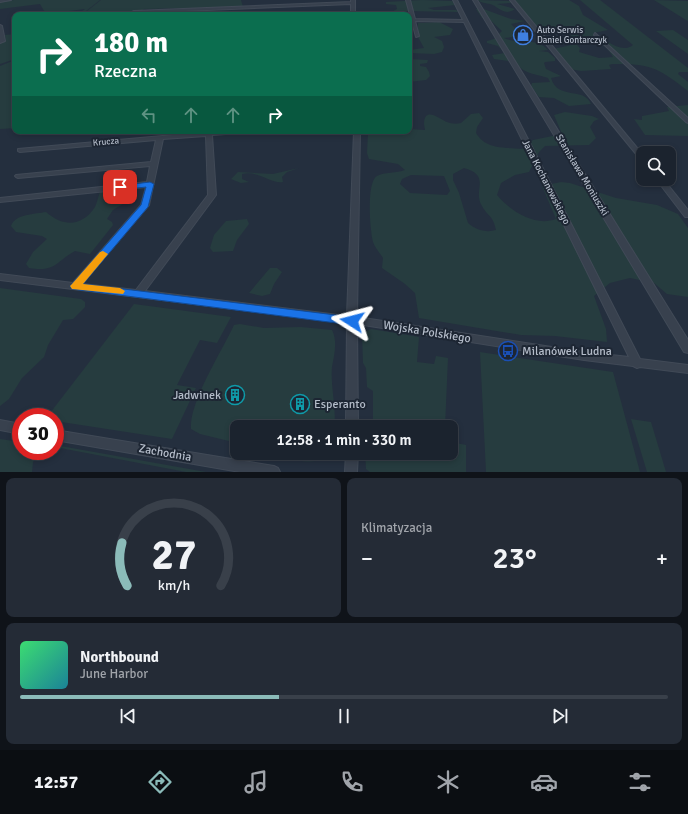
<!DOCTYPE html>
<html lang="pl">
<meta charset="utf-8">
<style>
:root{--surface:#1b232e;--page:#242b36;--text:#f1f3f6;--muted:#a0a4aa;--line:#39404a;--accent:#8bbbb9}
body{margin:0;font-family:Signika,sans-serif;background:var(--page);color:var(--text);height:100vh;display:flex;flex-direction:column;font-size:15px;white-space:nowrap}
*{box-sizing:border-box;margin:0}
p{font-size:13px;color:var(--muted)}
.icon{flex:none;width:22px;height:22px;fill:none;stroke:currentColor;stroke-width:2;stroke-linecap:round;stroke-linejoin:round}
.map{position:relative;height:472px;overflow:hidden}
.panel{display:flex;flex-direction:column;gap:6px;padding:6px;background:#0f1319;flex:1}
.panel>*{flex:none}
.guide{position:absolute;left:12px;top:12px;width:400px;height:122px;border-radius:8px;box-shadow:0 2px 6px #0003,0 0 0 1px var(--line);background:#0b6e4f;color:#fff;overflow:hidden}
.fabs{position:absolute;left:636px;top:146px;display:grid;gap:8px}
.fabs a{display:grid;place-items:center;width:40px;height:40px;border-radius:8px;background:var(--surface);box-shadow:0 2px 6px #0003,0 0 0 1px var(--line);font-size:20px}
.speed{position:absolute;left:12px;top:408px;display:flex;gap:8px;font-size:20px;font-weight:700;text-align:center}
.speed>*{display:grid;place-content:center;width:52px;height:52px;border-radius:50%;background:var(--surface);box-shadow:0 2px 6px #0003,0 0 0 1px var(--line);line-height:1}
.speed .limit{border:6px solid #d22;background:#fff;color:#111}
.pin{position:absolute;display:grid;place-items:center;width:34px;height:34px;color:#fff;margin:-17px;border-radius:8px;box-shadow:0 2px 6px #0006}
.me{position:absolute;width:44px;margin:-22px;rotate:279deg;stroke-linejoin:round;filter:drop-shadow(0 0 3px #0008)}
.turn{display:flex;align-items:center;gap:14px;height:84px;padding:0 16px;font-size:18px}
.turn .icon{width:52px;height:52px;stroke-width:2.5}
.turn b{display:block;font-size:28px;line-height:34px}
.lanes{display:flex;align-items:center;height:38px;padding:0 16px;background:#0003;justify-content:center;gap:20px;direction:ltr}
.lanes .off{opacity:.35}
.big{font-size:30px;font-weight:600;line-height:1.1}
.panel .card{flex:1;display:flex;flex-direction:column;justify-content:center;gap:6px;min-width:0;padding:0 14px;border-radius:8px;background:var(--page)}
.panel .dial{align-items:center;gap:0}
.dial svg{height:104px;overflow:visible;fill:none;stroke:var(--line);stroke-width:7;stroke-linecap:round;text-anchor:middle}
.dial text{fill:var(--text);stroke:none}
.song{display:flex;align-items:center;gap:12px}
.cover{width:48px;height:48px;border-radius:6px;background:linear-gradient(135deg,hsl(140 70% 55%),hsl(190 70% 35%))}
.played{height:4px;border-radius:2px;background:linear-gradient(90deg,var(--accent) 40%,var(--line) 40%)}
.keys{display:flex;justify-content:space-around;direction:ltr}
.heat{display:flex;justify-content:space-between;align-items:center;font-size:22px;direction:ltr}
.panel .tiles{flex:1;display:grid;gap:6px;grid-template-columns:1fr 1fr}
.card:last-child{grid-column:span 2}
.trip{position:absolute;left:230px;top:420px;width:228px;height:40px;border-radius:8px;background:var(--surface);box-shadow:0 2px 6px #0003,0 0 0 1px var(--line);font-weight:600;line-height:40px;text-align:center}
.menu{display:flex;height:64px;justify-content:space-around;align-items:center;background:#0b0e12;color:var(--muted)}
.menu .icon{width:28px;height:28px}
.menu .on{color:var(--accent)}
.menu b{font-size:18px;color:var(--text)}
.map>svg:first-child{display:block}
.green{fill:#263c3f;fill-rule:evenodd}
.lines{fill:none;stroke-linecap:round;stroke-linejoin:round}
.street-casing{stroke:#414a57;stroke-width:2}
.street{fill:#38414e;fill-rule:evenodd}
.route{fill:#1a73e8;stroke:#114b97}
.slow{fill:#f59e0b}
.labels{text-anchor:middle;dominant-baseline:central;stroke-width:4;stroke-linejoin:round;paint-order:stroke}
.far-poi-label{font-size:9px;fill:#b4bcc9;stroke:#1d2633;text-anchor:start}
.far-street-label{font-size:9px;fill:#b4bcc9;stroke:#1d2633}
.street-label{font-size:10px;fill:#b4bcc9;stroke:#1d2633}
.near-street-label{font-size:12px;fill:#b4bcc9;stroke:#1d2633}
.near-poi-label{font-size:12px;fill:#b4bcc9;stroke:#1d2633;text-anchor:start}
</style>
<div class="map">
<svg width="688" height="472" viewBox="0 0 688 472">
<rect width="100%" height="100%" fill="#242f3e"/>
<g class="green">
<path d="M14,0H100L81,15H76L85,9L46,14L40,4L0,9V2Z"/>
<path d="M101,0H241L243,7L144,9L137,15H82Z"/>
<path d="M422,0L452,1L455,5L428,8L434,10H456L459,12L406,11L396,15H386L397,9L396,5L386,4V2Z"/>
<path d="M477,0L510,1L511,3L497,4L515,9C504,17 498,6 490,4C485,3 482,3 477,0Z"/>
<path d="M514,0H569L579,6L583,15L608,30L593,33C604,38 621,55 633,45L580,0H600L688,68V72H679L678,74L688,82V91C659,68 650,63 612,64L609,65L611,69L581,71L570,69L553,49L576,44L577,41L568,33L541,34ZM592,40C600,41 609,49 613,57L599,58L579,52L580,48L577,45Z"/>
<path d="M654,0L688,1V21L686,20Z"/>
<path d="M481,8L511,19L525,21L511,24L518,31L512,34L514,37L504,38C518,45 537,37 548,50L539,51L548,52L555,58V61L545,62L544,63L546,69L561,76L551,78C558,101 584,86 591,104L569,106L554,98L539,97L531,86L532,83L550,82L548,78C537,74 522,74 516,62L494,59L492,55L505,53L498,46L487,43V41L494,39L502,31L491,21L482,18L476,9Z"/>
<path d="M439,22L453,29L450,35L434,37L442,41L444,47L442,52L434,54L409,53V50L424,48L418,37V23Z"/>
<path d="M673,30L688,40V54L656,31Z"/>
<path d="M15,34V59L0,64V43L6,41L5,35Z"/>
<path d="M409,59L428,60L427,63L420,64V66L426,67L429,72L430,76L426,80L409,82Z"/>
<path d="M15,60V128L0,129V66Z"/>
<path d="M688,105V136L645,135L634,119L642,120V116L669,111L667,107Z"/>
<path d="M565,112L592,116L599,119L594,121L590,127L596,138L589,145L545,146L539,152L529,172L515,175L501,183L497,195C510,211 535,227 556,219L542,186L561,182L570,183L616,198L657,205L678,214L688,228V297L667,294L654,283L630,278L610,283L594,296L606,329L607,342L555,336L521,335L419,318L415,293L405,284L382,268L383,258C380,253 375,248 373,242C370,231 366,182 377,176C384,172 397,173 405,170L398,164L369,159L367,153L368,133L370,131H409V129L425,130C425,128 424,126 424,123C425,105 442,121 447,122C452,124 456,124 461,123L471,114L479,113L483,118L477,127L476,133C486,150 505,147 522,149L533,140L562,134L554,115ZM464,168C492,176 472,190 482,206C488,217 493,215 496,230C486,233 476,230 468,223L459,193L453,180V174ZM411,175L444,176L450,191L447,195L410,193L400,184L402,179Z"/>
<path d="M299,168L287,172L282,177L283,182C271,184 258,170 242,174V179L249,182L241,183L231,179L238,172L273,174Z"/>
<path d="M115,190L120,199L126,202L113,210L107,219L112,222L113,225L90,254L75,251C54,263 56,272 29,268L26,264L33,252L47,239L42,236L16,232L11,226C15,214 35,214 46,212C63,227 82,227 95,207C97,203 98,197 100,192Z"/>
<path d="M247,219L249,224L237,240L233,251L213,252L210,248L214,235L226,221Z"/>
<path d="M270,268H277L282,272L274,284L270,294L262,296L249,293Z"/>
<path d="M0,288L81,299L85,302V307L73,319L63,320L48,345L44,357L22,378L9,399L0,406Z"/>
<path d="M134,304L231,317L217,343L200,340L177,385L196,388L172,439L55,421V417H47Z"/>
<path d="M240,324L264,328L301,327L332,330C338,342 334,355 332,367C330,387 337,407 334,427H237V443L200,434L191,429C189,402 222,351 234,325Z"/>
<path d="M371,329L419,337L417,362L434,364L436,356L448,358L445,427H369L373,421V391L367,387L366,368L363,363L362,333Z"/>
<path d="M480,352L613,372L640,472H486Z"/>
<path d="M631,419L651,422L666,472H647Z"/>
<path d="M0,439L21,442V451H41L33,462L32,472H0Z"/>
<path d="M451,442L466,445V472H370L366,469L365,453H451Z"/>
<path d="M55,445L206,472H186L55,447Z"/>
<path d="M268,453H329L325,459C305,465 288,459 268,453Z"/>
</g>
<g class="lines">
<defs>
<g id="street">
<path d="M0,0H11L0,2Z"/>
<path d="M351,0H355V15H351V4L134,13L132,12L134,11L351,2Z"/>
<path d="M406,0H410L415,19L463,20L453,0H457L640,359L688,365V373L640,367L637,368L633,366L584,360L357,324L358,427H346L347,323L0,280V274L73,283L141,205L146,187L0,202V198L147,182L150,166L18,178L16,177L15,176L16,175L151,162L156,140L20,152L18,151V149L218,131H242L239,133L212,135L216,195L145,291L347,316L354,131H360L357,317L584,352L629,357L464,22L415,21L419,36L416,37ZM206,136L208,195L136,290L82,284L149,205L163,139Z"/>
<path d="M473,0H477L688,340V353L684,352Z"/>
<path d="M510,0H514L643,155V161L641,160Z"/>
<path d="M0,25L2,26L5,41L0,43Z"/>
<path d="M595,33L688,118V123L686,122L594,35Z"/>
<path d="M656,179H663L688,210V217H685Z"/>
<path d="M0,420L21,424V434L0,430Z"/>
<path d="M55,430L274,466L278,468L280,472H240L55,440Z"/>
<path d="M346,453H358L357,472H345Z"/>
</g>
</defs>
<use href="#street" class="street-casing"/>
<use href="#street" class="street"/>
</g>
<path class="route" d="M150,182L154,184L148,207L83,284L352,317L356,318L358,321L356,324L352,325L72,289L70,286L72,284L141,205L146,187L120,190L118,189V186Z"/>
<path class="slow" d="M103,251L108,254L83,284L120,288L125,291L123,294L72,289L70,286L72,284L100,252Z"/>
<defs>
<symbol id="shop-ring" viewBox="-11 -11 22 22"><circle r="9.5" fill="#1d2633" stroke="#3f7fe0" stroke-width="1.5"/><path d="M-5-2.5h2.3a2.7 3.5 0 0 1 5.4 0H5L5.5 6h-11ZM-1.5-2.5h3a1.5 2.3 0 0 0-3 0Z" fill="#3f7fe0"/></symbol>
<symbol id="bus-ring" viewBox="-11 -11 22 22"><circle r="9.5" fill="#1d2633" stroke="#1a4fb4" stroke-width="1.5"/><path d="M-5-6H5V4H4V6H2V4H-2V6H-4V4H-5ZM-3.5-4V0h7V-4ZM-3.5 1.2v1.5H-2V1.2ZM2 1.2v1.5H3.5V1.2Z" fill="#1a4fb4"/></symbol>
<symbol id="building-ring" viewBox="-11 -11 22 22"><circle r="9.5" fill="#1d2633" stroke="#0f9aa8" stroke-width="1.5"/><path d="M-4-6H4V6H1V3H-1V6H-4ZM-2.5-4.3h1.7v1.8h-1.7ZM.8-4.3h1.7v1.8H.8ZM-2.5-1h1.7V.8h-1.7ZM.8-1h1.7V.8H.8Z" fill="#0f9aa8"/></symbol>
</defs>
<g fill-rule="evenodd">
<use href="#shop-ring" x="512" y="24" width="22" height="22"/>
<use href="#bus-ring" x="497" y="340" width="22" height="22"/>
<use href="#building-ring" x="224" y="384" width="22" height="22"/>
<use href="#building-ring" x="289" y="393" width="22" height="22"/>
</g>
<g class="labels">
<g class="far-poi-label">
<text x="537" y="30">Auto Serwis<tspan x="537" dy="10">Daniel Gontarczyk</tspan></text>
</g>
<g class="far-street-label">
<text transform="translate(106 142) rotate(-5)">Krucza</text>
</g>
<g class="street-label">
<text transform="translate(582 175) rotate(59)">Stanisława Moniuszki</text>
<text transform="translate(546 182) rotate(63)">Jana Kochanowskiego</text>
</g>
<g class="near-street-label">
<text transform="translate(427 332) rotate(9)">Wojska Polskiego</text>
<text transform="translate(165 453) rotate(10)">Zachodnia</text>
</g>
<g class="near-poi-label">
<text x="522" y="351">Milanówek Ludna</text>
<text x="221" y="395" text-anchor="end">Jadwinek</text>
<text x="314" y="404">Esperanto</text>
</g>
</g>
</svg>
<div class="fabs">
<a><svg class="icon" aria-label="search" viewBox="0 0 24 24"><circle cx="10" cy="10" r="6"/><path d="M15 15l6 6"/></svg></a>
</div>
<div class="speed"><div class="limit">30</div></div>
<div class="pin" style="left:120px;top:187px;background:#d93025"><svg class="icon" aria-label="arrive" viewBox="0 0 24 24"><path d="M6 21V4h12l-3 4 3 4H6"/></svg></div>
<svg class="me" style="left:352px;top:321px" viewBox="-20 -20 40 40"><path d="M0-17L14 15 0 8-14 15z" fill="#1a73e8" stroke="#fff" stroke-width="4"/></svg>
<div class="trip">12:58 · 1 min · 330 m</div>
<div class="guide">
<div class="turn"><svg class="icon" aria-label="right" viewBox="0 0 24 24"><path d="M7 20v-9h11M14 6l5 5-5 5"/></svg><div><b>180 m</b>Rzeczna</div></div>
<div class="lanes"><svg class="icon off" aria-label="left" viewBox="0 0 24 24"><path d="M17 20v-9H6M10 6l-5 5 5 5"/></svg><svg class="icon off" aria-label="ahead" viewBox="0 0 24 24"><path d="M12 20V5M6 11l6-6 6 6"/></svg><svg class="icon off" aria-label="ahead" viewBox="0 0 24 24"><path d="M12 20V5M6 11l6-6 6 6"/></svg><svg class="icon" aria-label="right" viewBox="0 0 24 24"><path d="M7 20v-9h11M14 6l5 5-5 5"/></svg></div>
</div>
</div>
<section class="panel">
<div class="tiles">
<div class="card dial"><svg viewBox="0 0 100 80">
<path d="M14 69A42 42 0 1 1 86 69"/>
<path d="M14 69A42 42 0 0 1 10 36" stroke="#8bbbb9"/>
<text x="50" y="56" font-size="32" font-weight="700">27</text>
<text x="50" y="72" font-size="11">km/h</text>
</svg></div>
<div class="card"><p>Klimatyzacja</p>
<div class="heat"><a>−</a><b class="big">23°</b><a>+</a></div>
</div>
<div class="card">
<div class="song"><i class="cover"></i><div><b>Northbound</b><p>June Harbor</p></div></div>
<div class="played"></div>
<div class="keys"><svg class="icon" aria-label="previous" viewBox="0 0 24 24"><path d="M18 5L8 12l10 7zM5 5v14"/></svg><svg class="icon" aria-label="pause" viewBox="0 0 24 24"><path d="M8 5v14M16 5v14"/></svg><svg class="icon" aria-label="next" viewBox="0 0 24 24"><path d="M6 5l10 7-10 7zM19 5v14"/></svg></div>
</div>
</div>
</section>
<nav class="menu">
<b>12:57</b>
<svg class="icon on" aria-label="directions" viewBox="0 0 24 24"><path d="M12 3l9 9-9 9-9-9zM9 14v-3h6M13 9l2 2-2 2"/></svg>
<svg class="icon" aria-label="music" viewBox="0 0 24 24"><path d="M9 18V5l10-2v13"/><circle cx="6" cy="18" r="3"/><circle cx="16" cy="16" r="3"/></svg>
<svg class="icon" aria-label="phone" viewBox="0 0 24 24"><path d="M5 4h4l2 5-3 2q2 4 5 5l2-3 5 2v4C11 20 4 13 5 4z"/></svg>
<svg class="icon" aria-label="climate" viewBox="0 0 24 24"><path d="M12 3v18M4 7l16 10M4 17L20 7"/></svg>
<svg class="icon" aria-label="car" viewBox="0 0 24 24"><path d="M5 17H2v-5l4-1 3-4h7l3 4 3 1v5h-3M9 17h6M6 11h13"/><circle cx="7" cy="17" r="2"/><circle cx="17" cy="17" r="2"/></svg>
<svg class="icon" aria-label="filters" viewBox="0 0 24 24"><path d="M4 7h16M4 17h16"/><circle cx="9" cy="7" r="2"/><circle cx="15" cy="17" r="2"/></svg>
</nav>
